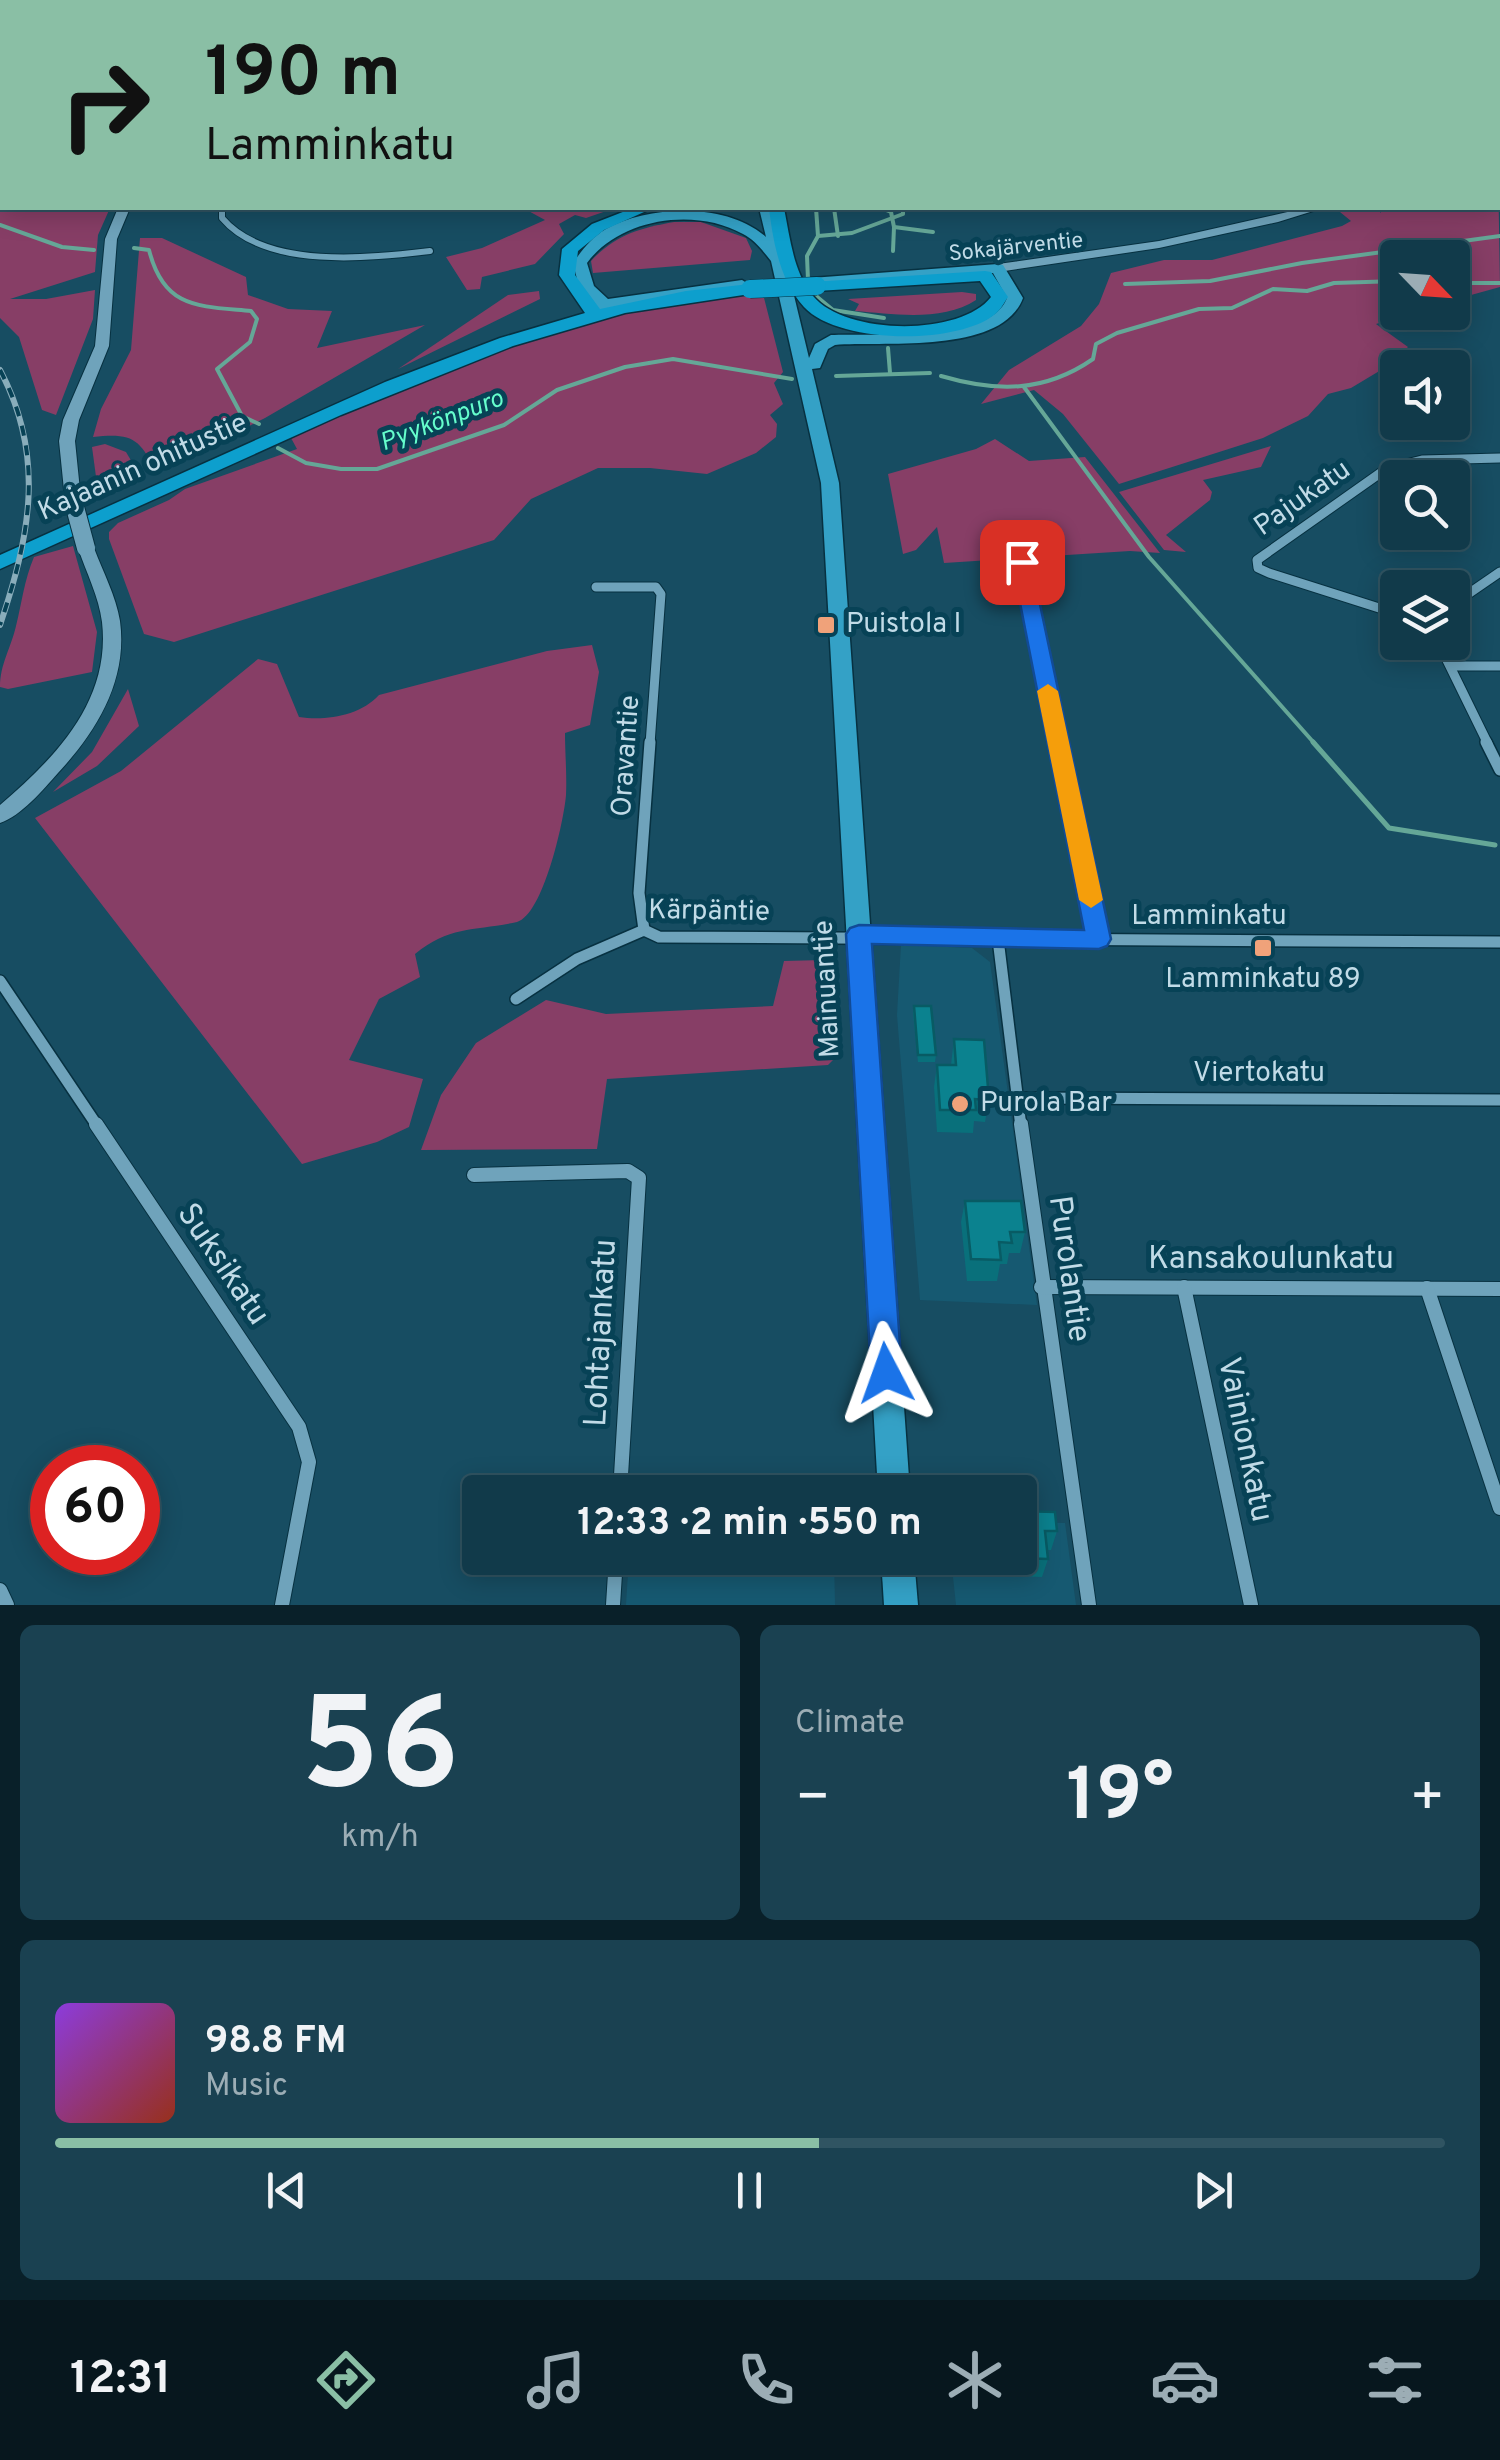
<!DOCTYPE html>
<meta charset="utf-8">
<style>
:root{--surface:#113a4a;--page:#1a4151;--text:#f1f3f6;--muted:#9cadb5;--line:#305462;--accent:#8abfa5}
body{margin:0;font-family:Overpass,sans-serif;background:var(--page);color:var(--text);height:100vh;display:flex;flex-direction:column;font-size:38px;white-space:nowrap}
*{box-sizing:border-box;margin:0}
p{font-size:32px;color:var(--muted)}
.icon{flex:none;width:55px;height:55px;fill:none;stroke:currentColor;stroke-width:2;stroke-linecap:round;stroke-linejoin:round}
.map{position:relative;height:1605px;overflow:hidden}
.side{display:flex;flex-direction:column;gap:20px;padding:20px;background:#092029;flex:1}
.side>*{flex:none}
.top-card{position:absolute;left:0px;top:0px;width:1500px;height:210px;box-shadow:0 5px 25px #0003,0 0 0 2px var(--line);background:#8abfa5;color:#111;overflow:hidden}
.needle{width:65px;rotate:115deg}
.fabs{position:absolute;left:1380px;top:240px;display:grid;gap:20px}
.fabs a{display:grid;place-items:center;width:90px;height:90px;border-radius:10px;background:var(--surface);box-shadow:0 5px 25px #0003,0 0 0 2px var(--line);font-size:50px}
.speed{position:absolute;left:30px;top:1445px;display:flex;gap:20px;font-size:50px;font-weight:700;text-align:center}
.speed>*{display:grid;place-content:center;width:130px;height:130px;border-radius:50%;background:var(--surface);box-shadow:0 5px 25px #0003,0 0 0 2px var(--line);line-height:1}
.speed .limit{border:15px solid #d22;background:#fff;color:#111}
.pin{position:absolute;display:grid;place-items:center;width:85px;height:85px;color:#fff;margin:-42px;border-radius:20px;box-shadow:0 5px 15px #0006}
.me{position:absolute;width:110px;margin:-55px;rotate:356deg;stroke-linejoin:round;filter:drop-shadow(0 0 8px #0008)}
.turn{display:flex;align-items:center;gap:35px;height:210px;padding:0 40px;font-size:45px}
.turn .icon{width:130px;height:130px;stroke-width:2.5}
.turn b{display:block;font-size:70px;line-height:85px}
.big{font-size:75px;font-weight:700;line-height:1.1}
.side .tile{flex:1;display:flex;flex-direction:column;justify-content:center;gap:15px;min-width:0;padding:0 35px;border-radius:15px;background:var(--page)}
.side .dial{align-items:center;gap:0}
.dial b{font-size:130px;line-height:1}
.song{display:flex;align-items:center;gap:30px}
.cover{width:120px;height:120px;border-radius:15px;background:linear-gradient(135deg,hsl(270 70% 55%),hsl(10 70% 35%))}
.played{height:10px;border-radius:5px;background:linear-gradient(90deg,var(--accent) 55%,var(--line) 55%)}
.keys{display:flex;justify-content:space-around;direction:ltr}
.heat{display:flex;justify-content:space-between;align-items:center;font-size:55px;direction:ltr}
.side .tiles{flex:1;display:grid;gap:20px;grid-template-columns:1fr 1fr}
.tile:last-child{grid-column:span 2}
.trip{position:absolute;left:462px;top:1475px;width:575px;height:100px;border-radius:10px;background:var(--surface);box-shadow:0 5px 25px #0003,0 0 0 2px var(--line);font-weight:700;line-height:100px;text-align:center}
.tabs{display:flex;height:160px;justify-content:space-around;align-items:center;background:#07171e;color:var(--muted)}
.tabs .icon{width:70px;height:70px}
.tabs .selected{color:var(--accent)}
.tabs b{font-size:45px;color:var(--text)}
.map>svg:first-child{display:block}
.built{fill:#165971}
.green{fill:#873e66}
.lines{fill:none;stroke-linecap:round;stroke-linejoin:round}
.stream-far2{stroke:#65a797;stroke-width:2.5}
.stream-far1{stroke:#65a797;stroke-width:4}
.stream{stroke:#65a797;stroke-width:5}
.street-far4-casing{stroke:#073141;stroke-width:6}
.street-far3-casing{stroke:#073141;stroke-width:8}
.street-far2-casing{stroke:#073141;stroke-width:11}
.street-far1-casing{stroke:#073141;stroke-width:14}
.street-casing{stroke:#073141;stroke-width:16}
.secondary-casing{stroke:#073141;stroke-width:2}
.primary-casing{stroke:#073141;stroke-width:3}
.highway-casing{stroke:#073141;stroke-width:3}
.street-far4{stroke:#6fa3bb;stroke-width:5}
.street-far3{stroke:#6fa3bb;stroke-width:6}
.street-far2{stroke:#6fa3bb;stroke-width:9}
.street-far1{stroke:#6fa3bb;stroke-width:11}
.street{stroke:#6fa3bb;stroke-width:14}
.secondary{fill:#6fa3bb;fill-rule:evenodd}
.primary{fill:#34a1c6;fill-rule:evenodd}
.highway{fill:#0d9fcd;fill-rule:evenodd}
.rail-casing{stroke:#89adbb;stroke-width:6}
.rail{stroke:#074256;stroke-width:4;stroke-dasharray:10;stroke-linecap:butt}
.secondary-bridge-casing{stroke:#073141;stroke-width:20;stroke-linecap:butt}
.highway-bridge-casing{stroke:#073141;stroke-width:19;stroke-linecap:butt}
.secondary-bridge{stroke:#6fa3bb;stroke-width:18}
.highway-bridge{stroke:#0d9fcd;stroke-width:18}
.wall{fill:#09707b}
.building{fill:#0b828f;stroke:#085b64;stroke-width:2.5}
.route{fill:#1a73e8;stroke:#114b97;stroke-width:2.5}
.slow{fill:#f59e0b}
.poi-dot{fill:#f0a27a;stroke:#074256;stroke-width:4}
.labels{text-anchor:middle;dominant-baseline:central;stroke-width:10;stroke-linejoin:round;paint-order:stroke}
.far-street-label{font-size:22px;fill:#c1dbe7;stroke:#074256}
.far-water-label{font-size:25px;font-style:italic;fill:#65fecc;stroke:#074256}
.street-label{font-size:28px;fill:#c1dbe7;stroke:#074256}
.poi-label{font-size:28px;fill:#c1dbe7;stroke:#074256;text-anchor:start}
.near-street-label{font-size:32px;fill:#c1dbe7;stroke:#074256}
</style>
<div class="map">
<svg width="1500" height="1605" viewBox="0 0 1500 1605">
<rect width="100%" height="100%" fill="#174d62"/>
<g class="built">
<path d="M901,945L972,948L990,962L1037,1305L920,1300L897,1015Z"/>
<path d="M1020,1522L1065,1523L1076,1605H956L951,1558H1020Z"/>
<path d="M629,1558H834L835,1605H626Z"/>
</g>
<g class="green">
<path d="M1498,165L1500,287L1453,300L1452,258H1398V312L1412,313L1376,324L1408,347L1386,367L1351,388L1328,394L1308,416L1263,438L1119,484L1063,414L1034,390L981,404L1009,370L1081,326L1099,304L1111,273L1164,260H1212L1342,226L1351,221L1340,212L1381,208L1380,213L1385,208H1498Z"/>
<path d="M0,198L2,208H110L98,235L95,272L10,299H46L95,290L93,319L56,415L42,410L19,337L0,318Z"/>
<path d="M523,208H615L586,218L575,215L559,224L564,234L535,264L482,277L480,289L467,290L446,257L482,248L545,220Z"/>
<path d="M674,222H701L746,238L752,251L750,260L593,273L591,261C615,235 640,228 674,222Z"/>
<path d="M140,238H162L246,277L248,295L288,309L332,311L317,348L425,325L265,418L156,473C140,438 132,433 93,437L101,409L131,350Z"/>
<path d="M539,291L540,299L398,369L508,295Z"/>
<path d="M962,292L976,294V300C943,322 893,314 855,311L859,304L848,299Z"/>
<path d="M733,294H763L783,372L774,383L783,404L770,415L777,424L776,437L756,453L707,474L650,468H598L531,499L494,540L174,642L144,634L109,539V532L118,523L169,500L185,489L297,449L291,438L463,361L627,309Z"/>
<path d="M995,439L1029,461L1085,457L1160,553L1130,551L944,563L937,527L916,550L903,554L888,474L976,449Z"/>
<path d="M105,444L126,452L142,479L99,499L92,447Z"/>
<path d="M1271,446L1261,467L1203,480L1212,492L1210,500L1166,535L1186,552L1164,550L1119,492Z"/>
<path d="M73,546L97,632L92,672L8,689L0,687C0,664 11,648 16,626C22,602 24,581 34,557Z"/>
<path d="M592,645L599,672L590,725L565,733C565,753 567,775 566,795C564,821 543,915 517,922C476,931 450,925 415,954L420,977L379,999L349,1060L423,1079L409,1127L377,1142L302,1164L35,818L121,771L258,659L277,664L299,717C325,721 360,716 379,695L547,651Z"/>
<path d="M128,689L139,726L97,766L53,792L92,752Z"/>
<path d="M823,960L829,978L836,1057L828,1065L607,1079L597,1149L421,1150L441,1095L476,1043L546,1000L606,1014L773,1006L784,961Z"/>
</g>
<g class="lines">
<path class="stream-far2" d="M148,2L156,0"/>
<g class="stream-far1">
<path d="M834,208L838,236"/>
<path d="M881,208L891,212L894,227L933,232"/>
<path d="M970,208L1006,210"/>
<path d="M0,225L62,247L94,250"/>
<path d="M818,236L852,233L903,214V208"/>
<path d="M134,248L149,250C164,309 198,306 251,311L257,319L250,342L217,369L242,416L259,424"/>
<path d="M893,251L894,227"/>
<path d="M808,280L807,256L818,236L816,208"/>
<path d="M1452,283H1500"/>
<path d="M1125,284L1210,281L1302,263L1500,236"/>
<path d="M810,291L833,310L884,318"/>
<path d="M888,348L890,373"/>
<path d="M836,376L930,373"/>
<path d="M941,376C996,392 1044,393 1093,359L1096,344L1117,333L1199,309L1232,308L1273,289L1307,291L1334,283L1398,281"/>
<path d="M1024,387L1149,557L1315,744"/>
<path d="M278,448L306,463L341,469H377L504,425L557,390L625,367L673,359L792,379"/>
</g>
<path class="stream" d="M1313,742L1389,828L1495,845"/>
<defs>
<g id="street-far4">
<path d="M367,0L372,2"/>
<path d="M483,0L488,2"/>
<path d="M1097,0L1101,2"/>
<path d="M1475,0L1483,2"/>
</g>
<path id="street-far3" d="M222,208V218C266,270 370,258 430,251"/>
<g id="street-far2">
<path d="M1021,563L1059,744"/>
<path d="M596,587H656L661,594L650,744"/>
<path d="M1452,605L1500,572"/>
<path d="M1398,614L1269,573L1258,568L1257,560L1386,469L1422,460L1500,458"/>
<path d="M1438,642L1488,744"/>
<path d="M1451,666H1500"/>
</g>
<g id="street-far1">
<path d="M1058,742L1099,939"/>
<path d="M1486,742L1500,770"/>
<path d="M644,930L639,893L650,742"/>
<path d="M998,939L1021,1127"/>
<path d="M0,981L98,1127"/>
<path d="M516,999L577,959L644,930L659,937L1500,942"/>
<path d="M1018,1098L1500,1100"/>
</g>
<g id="street">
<path d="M96,1124L299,1427L309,1462L282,1605"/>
<path d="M1021,1124L1089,1605"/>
<path d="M474,1175L628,1171L639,1178L620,1492"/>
<path d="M1041,1287L1500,1289"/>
<path d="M1184,1287L1251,1605"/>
<path d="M1427,1288L1500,1508"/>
<path d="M0,1590L7,1605"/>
<path d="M613,1605L616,1558"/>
</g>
<g id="secondary">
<path d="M665,0H685L686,2H668Z"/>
<path d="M861,0H889L890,2H860Z"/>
<path d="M1362,0H1396L1397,2H1365Z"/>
<path d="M1498,33H1500V40L1498,39Z"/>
<path d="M1500,151V159H1498V152Z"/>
<path d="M118,208H130L117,239L109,346L79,420L75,441L81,500L73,505L65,500L59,441L63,420L95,346L105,239Z"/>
<path d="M1305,208H1323L1278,222L1159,248L998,272L991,268L998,264L1159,241Z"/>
<path d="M86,543L94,548C103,572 116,596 120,621C128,680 97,731 58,773C43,790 21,816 0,823V805C55,758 111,701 102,622C99,597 86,572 78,548Z"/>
</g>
<g id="primary">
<path d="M759,208H773L809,358L815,344L831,335C873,333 990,344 1007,298L993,273L816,286L808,281L811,278L998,264L1003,265L1023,298C1002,355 885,341 835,345L828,349L820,368L812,369L839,483L910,1492H878L821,483L771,261C763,251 755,240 743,234C695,207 620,218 587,263L594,286L608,299L742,280L750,285L742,290L615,307L614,312L586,309V303L593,301L579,287L573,263C582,250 591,238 606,229C650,205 726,202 766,237Z"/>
<path d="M881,1558H914L918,1605H884Z"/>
</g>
<g id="highway">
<path d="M633,208H653L604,230L578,251L575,275L600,309L686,291L750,284L758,289L750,294L625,313L513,346L341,415L0,569V555L385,382L500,338L585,313L559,275L562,249L592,224Z"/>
<path d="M769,208H784C790,237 793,272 813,296C845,335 960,337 991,297L980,281L817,291L809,286L811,282L985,271L991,272L1008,297C1004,303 1000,311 994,315C956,345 838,344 804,307C780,281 773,242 769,208Z"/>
</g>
</defs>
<use href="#street-far4" class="street-far4-casing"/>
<use href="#street-far3" class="street-far3-casing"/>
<use href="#street-far2" class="street-far2-casing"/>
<use href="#street-far1" class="street-far1-casing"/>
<use href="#street" class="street-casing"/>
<use href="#secondary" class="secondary-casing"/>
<use href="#primary" class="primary-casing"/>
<use href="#highway" class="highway-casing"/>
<use href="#street-far4" class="street-far4"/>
<use href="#street-far3" class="street-far3"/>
<use href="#street-far2" class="street-far2"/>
<use href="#street-far1" class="street-far1"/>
<use href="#street" class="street"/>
<use href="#secondary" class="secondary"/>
<use href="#primary" class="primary"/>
<use href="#highway" class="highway"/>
<defs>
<path id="rail" d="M0,370C46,457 30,536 0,625"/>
</defs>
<use href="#rail" class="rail-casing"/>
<use href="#rail" class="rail"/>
<defs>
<path id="secondary-bridge" d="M73,500L86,548"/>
<path id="highway-bridge" d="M750,289L817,286"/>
</defs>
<use href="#secondary-bridge" class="secondary-bridge-casing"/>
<use href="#highway-bridge" class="highway-bridge-casing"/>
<use href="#secondary-bridge" class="secondary-bridge"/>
<use href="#highway-bridge" class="highway-bridge"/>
</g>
<g class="wall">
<path d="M914,1006L936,1055L935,1062H918L913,1013Z"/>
<path d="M954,1039L989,1100L985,1122L974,1121L973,1133L937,1132L934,1087L937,1065H951Z"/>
<path d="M965,1201L1025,1232L1020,1253H1009L1007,1264H1000L997,1281H967L961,1222Z"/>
<path d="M1020,1511L1057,1531L1051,1550H1047L1048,1559L1042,1577L993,1575L992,1558H1020Z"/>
</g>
<g class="building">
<path d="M914,1006H931L936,1055H918Z"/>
<path d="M954,1039L984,1040L989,1100L975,1099L976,1110H940L937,1065H956Z"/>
<path d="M965,1201H1021L1025,1232H1010L1012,1243L999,1242L1001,1260L971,1259Z"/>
<path d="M1020,1511L1055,1512L1057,1531H1045L1048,1559L1014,1558H1020Z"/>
</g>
<path class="route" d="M1022,557L1031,562L1111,939L1107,946L1099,949L872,944L902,1373L897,1383L886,1387L875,1383L871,1373L846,934L850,928L859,925L1084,930L1012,562Z"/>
<path class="slow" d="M1048,684L1058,691L1103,900L1091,908L1079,900L1037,691Z"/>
<g class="poi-dot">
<rect x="816" y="615" width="20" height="20" rx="5"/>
<rect x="1253" y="938" width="20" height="20" rx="5"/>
<circle cx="960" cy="1104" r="10"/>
</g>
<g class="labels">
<g class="far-street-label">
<text transform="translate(1016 248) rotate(-6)">Sokajärventie</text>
</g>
<g class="far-water-label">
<text transform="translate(442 422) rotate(-21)">Pyykönpuro</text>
</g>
<g class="street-label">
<text transform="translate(143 468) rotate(-24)">Kajaanin ohitustie</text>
<text transform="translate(1303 499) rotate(-35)">Pajukatu</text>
<text transform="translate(627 756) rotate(-86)">Oravantie</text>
<text transform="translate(709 912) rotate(1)">Kärpäntie</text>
<text x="1209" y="917">Lamminkatu</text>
<text transform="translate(828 989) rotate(-93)">Mainuantie</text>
<text x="1259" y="1074">Viertokatu</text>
</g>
<g class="poi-label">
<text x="846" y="625">Puistola I</text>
<text x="1263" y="980" text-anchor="middle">Lamminkatu 89</text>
<text x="980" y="1104">Purola Bar</text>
</g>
<g class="near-street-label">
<text x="1271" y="1260">Kansakoulunkatu</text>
<text transform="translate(222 1265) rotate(56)">Suksikatu</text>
<text transform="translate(1068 1269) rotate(82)">Purolantie</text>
<text transform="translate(602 1333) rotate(-87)">Lohtajankatu</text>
<text transform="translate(1244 1440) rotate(78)">Vainionkatu</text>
</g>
</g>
</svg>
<div class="fabs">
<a><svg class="needle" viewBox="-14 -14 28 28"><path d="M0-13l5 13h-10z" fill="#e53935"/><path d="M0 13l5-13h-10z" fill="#9cadb5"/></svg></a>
<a><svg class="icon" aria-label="sound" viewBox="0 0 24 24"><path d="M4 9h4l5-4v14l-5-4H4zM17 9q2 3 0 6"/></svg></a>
<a><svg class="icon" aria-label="search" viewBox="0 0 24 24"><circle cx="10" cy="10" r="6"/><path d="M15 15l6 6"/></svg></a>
<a><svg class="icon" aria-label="layers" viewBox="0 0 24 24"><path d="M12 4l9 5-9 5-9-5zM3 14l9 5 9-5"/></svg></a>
</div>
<div class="speed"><div class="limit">60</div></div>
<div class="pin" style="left:1022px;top:562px;background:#d93025"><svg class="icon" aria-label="arrive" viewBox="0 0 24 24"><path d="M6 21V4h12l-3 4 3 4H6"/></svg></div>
<svg class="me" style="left:886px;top:1373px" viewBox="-20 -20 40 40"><path d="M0-17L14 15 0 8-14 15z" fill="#1a73e8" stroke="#fff" stroke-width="4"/></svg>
<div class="trip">12:33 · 2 min · 550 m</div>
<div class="top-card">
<div class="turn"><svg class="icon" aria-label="right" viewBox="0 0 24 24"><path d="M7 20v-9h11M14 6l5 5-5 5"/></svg><div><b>190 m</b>Lamminkatu</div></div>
</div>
</div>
<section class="side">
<div class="tiles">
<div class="tile dial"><b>56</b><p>km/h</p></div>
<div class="tile"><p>Climate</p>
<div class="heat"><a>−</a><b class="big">19°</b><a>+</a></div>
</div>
<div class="tile">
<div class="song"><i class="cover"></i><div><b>98.8 FM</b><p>Music</p></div></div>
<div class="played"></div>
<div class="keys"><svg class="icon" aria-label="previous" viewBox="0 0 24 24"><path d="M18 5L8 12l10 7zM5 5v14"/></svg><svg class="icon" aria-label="pause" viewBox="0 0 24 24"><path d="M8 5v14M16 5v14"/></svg><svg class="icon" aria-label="next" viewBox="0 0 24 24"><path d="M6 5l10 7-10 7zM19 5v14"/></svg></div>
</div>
</div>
</section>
<nav class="tabs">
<b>12:31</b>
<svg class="icon selected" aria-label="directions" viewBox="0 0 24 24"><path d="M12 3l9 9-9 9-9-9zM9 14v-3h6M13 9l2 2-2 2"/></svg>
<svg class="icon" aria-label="music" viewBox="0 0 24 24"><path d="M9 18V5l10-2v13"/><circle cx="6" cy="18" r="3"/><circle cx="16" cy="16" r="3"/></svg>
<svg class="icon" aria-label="phone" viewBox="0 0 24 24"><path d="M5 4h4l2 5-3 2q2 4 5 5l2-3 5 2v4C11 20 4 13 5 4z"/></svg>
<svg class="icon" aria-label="climate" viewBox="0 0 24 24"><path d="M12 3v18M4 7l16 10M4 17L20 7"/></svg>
<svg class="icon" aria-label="car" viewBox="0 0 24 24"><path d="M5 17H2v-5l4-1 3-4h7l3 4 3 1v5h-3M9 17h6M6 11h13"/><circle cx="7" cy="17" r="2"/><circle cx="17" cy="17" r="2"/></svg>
<svg class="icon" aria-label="filters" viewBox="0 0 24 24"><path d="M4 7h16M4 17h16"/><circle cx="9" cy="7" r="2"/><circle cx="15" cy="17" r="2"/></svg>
</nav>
